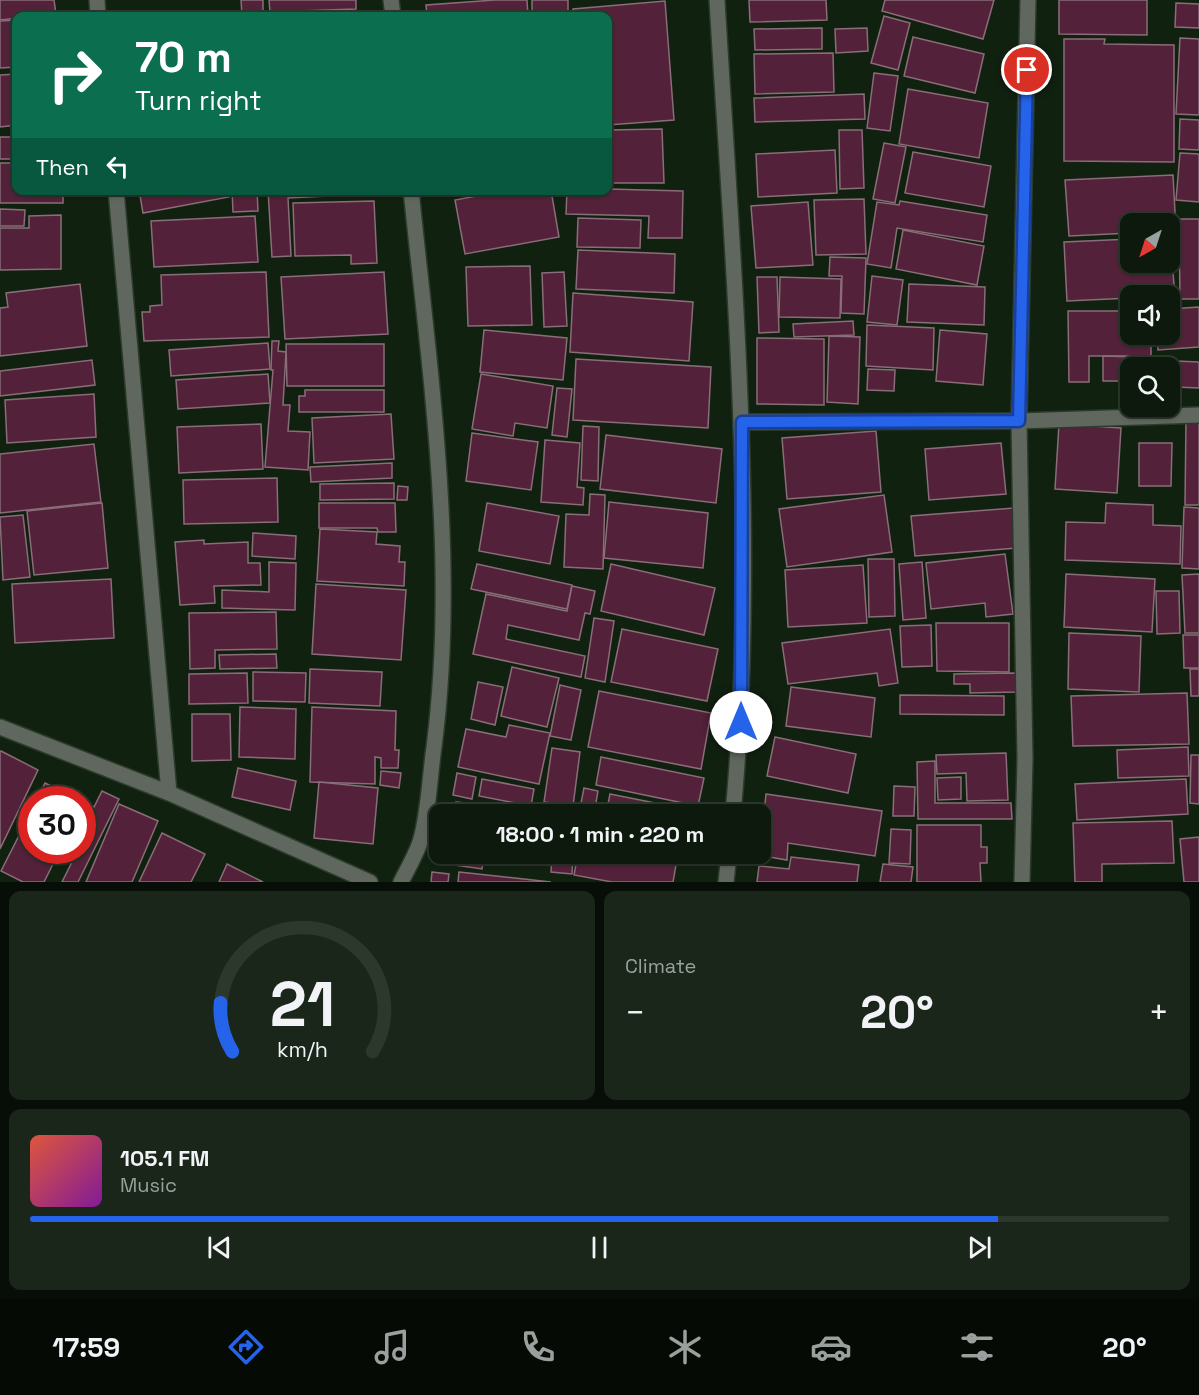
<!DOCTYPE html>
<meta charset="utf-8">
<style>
:root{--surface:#0d190c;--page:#1b261a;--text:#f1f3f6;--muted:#9aa09d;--line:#2d382d;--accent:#2563eb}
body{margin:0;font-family:"Space Grotesk",sans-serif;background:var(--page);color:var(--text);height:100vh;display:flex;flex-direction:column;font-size:22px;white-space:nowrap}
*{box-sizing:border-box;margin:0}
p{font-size:20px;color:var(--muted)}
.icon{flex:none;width:33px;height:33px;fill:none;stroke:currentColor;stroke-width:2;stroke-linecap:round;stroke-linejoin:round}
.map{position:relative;height:882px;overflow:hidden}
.panel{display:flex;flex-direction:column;gap:9px;padding:9px;background:#070e07;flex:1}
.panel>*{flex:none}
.hud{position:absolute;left:12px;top:12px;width:600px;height:183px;border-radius:12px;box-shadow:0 2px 4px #0004,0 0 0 2px var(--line);background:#0b6e4f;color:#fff;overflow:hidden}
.needle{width:39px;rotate:219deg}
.fabs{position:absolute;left:1120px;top:213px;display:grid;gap:12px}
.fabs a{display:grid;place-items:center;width:60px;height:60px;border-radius:12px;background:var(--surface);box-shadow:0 2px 4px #0004,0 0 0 2px var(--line);font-size:30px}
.speed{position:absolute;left:18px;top:786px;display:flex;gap:12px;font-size:30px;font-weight:700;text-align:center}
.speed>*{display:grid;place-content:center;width:78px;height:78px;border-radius:50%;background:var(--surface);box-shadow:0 2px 4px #0004,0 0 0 2px var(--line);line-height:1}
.speed .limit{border:9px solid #d22;background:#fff;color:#111}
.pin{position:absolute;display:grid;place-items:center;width:51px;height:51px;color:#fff;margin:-26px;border:3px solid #fff;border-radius:50%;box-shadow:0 2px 6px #0007}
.me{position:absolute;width:66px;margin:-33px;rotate:0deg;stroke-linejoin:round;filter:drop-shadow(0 0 4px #0008)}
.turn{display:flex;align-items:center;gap:21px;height:126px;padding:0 24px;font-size:27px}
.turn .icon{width:78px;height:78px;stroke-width:2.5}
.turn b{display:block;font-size:42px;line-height:51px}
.then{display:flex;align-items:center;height:57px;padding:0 24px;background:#0003;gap:12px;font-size:22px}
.big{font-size:45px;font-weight:700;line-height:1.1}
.panel .widget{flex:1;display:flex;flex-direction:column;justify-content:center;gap:9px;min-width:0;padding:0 21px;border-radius:12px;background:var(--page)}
.panel .dial{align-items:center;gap:0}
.dial svg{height:156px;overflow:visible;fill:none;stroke:var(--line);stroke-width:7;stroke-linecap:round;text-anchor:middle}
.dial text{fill:var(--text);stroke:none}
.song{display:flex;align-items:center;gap:18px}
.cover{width:72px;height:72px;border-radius:9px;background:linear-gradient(135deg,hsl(10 70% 55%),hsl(290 70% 35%))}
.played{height:6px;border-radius:3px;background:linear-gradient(90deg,var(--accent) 85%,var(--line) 85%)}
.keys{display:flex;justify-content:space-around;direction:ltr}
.heat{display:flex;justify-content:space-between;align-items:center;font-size:33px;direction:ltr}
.panel .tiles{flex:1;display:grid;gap:9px;grid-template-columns:1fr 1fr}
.widget:last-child{grid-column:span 2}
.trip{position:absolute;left:429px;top:804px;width:342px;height:60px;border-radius:12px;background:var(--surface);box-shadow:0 2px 4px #0004,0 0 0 2px var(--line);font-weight:700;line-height:60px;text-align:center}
.tab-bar{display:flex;height:96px;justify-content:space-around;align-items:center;background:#050a05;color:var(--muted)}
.tab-bar .icon{width:42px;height:42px}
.tab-bar .current{color:var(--accent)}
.tab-bar b{font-size:27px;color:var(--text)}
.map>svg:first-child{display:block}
.building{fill:#532139;stroke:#896d78;stroke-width:1.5}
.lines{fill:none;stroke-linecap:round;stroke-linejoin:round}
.minor-casing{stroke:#2b3b2a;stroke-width:18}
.minor{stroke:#5f675e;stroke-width:15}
.route-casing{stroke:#184099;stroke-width:15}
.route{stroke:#2563eb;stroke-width:10}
</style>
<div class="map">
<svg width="1199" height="882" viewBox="0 0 1199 882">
<rect width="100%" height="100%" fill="#112110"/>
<g class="building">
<path d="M0,0H54L56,14L0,20Z"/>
<path d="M241,0H263V14L242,15Z"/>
<path d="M269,0H356V9L270,12Z"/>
<path d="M495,0H527L528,16H427L426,5Z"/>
<rect x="532" y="0" width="36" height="16"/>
<path d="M749,0H826L827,20L750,22Z"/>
<path d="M885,0H994L983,39L882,11Z"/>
<path d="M1059,0H1147V35L1059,34Z"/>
<path d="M665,1L674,120L608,125V16H573V9Z"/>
<path d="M1176,3L1199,4V28L1175,27Z"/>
<path d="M227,12L228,16H200Z"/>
<path d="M884,16L910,23L898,70L871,63Z"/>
<path d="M16,20V67L0,68V21Z"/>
<path d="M822,28V49L755,50L754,29Z"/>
<path d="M867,28L868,51L836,53L835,29Z"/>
<path d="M913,37L984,54L975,93L904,76Z"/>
<path d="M1180,38L1199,39V115L1176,114Z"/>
<path d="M1064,39H1105L1104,44L1174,45V162L1064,161Z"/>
<path d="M833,53L834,92L755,94L754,54Z"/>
<path d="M874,73L898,76L890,131L867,128Z"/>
<path d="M16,74V125L0,127V75Z"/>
<path d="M908,89L988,103L979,158L899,144Z"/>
<path d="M864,94L865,119L755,122L754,98Z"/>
<path d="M1180,119L1199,120V150L1179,149Z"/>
<path d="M662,129L664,183H608V130Z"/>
<path d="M839,130H862L864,188L840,189Z"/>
<rect x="0" y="137" width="16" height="22"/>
<path d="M884,143L906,147L895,203L873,199Z"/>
<path d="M835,150L837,193L758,197L756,154Z"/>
<path d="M913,152L991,166L984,207L905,193Z"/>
<path d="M1180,153L1199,154V202L1176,200Z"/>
<path d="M0,163H16V190H63V203H0Z"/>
<path d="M1173,175L1176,231H1170V224H1131V233L1069,236L1065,180Z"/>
<path d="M608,189L683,191L682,238H648L649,216L566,214L567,190Z"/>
<path d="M139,190H228L229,197L143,213Z"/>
<path d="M232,190H257L258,211L233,212Z"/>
<path d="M268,190H368V194L288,198L291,256L272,257Z"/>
<path d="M448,190H483L449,196Z"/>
<path d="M508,190H551L559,237L465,254L455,200Z"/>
<path d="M864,199L866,254L816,255L814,200Z"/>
<path d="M374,201L377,263L351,264V255L295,256L293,203Z"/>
<path d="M900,201L987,215L983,242L897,228L891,268L867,264L877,202L899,205Z"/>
<path d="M808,202L813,265L756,268L751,206Z"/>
<path d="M0,209L25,210L24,226H0Z"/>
<path d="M61,215V269L0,270V228H29V216Z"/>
<path d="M255,216L258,262L154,267L151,221Z"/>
<path d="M578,218L641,220L640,248L577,247Z"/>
<path d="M1179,219H1199V299H1180Z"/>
<path d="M903,230L984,246L977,285L896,269Z"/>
<path d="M1170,237L1175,296H1131V298L1067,301L1064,242L1131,239V262H1170Z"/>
<path d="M578,250L675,254L674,293L576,289Z"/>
<path d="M830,257L866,258L864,314L841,313L842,276H829Z"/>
<path d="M530,266L532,325L468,326L466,267Z"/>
<path d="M266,272L269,337L144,341L142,312H150V306L162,305L161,275Z"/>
<path d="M384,272L388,334L285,339L281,277Z"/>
<path d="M564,272L567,326L544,327L542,273Z"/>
<path d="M872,276L903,280L897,325L867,322Z"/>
<path d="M757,277H777L779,332L759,333Z"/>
<path d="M780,277L841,279L840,318L779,317Z"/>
<path d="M80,284L87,346L0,356V308L8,307L6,293Z"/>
<path d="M909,284L985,287L984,325L907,322Z"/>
<path d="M573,293L693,302L689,361L570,352Z"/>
<path d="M1199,307V347L1158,350L1157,334H1170V309Z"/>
<path d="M1068,311H1131V334H1151V356H1089V382H1069Z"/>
<path d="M853,321L854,335L794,337L793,324Z"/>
<path d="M867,325L934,328L933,370L866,366Z"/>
<path d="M484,330L567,338L563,380L480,372Z"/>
<path d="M940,330L987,334L983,385L936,381Z"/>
<path d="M829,336L860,337L858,404L827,402Z"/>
<path d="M757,338L824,339V405L757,404Z"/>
<path d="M272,341H279L278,351L286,352L283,405H290L288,431L310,432L308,470L265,467L273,370H271Z"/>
<path d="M268,343L270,369L171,376L169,350Z"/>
<path d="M286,344H384V386H287Z"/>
<path d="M1103,356L1169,358V368H1131V381H1103Z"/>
<path d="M576,359L711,367L708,428L573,420Z"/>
<path d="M92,360L95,385L0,396V371Z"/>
<path d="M1176,361L1199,362V388L1176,387Z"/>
<path d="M868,369L895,370L894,391L867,390Z"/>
<path d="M268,374L270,403L178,409L176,380Z"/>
<path d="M481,374L553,386L547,428L515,423L513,436L472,429Z"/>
<path d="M557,388L572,389L567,437L552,435Z"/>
<path d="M305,390H384V412H299V396H305Z"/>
<path d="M94,394L96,437L7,443L5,400Z"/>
<path d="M391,414L394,459L314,463L312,418Z"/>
<path d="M1186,420H1199V505H1185Z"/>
<path d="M261,424L263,469L179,473L177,427Z"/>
<path d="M1059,424L1121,428L1117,493L1055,489Z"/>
<path d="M583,426L599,427L598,481L581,480Z"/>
<path d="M876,431L881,492L787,499L782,438Z"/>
<path d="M472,433L538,442L531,490L466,481Z"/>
<path d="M606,435L722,449L716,503L600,489Z"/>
<path d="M545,440L580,443L577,487L584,488L583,505L541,502Z"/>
<path d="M1001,443L1006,494L929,500L925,449Z"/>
<path d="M1139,443H1172L1171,486H1139Z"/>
<path d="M94,444L101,502L0,513V454Z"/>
<path d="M392,463V478L311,482L310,467Z"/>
<path d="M277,478L278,522L184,524L183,480Z"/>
<path d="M394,483V499L320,500V484Z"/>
<path d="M398,486L408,487L407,500H397Z"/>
<path d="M590,494L605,495L603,569L564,567L566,514L589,515Z"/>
<path d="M884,495L892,552L787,567L779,509Z"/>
<path d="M609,502L708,513L703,568L604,558Z"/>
<path d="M102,503L108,568L34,575L27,511Z"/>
<path d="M319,503H395L396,532H378L377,528H319Z"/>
<path d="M487,503L559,516L550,564L479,551Z"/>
<path d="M1106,503L1153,505V525L1181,526L1180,564L1065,560L1066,522L1105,523Z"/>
<path d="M1184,507L1199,508V569L1182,568Z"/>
<path d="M1014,508L1017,548L915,556L911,516Z"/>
<path d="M23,515L30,577L3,580L0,517Z"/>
<path d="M320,529L377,532L376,544L400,546L399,562H405L404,586L317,581Z"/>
<path d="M253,533L296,536L295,559L252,556Z"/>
<path d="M204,540V544L248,542V563H260L261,585L214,586L215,603L180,605L175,542Z"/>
<path d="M1005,554L1013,614L986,617L985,603L931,609L926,563Z"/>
<path d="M868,559H894L895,616L869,617Z"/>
<path d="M269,562L296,563L295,610L222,608V590L269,592Z"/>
<path d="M922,562L926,618L903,620L899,564Z"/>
<path d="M477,564L572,585L567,609L471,589Z"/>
<path d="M611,564L715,588L704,635L601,611Z"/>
<path d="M863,565L867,623L788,627L785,570Z"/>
<path d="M1066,574L1155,579L1152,632L1064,627Z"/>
<path d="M1199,574V633H1185L1182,575Z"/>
<path d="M111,579L114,638L15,643L12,584Z"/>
<path d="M316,584L406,590L401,660L312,654Z"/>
<path d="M572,586L595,591L590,614L585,613L579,640L508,625L506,639L585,656L581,677L473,654L486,594L567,611Z"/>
<path d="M1156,591H1179L1180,633L1157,634Z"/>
<path d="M276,612L277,649L215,650V668L190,669L189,613Z"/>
<path d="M594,618L614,621L605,682L585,678Z"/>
<path d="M936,623H1009V672L937,671Z"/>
<path d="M931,625L932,666L902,667L900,626Z"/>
<path d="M622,629L718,649L707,701L611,682Z"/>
<path d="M890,629L898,683L879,686L877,673L788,684L782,643Z"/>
<path d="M1069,633L1141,636L1139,692L1068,689Z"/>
<path d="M1183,635H1199V668H1184Z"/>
<path d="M276,654L277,668L220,669L219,655Z"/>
<path d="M512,667L559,678L547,727L501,716Z"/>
<path d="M310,669L382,672L380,706L309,703Z"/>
<path d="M1190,669H1199V696H1191Z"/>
<path d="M253,672L306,673L305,702L253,701Z"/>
<path d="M247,673L248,703L189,704V674Z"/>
<path d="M1016,673L1017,692L970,693V684H954V674Z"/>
<path d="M478,682L503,687L495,725L471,719Z"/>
<path d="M560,685L581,690L571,740L550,736Z"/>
<path d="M791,687L875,698L871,737L786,726Z"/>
<path d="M599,691L711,713L701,769L588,747Z"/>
<path d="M1187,693L1189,744L1073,746L1071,696Z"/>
<path d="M900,695L1004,696V715L900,714Z"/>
<path d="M240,707L296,709L295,759L239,757Z"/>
<path d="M312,707L396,711L395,750H399L398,768H381V758L375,757V784L310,782Z"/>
<path d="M192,714H230L231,760L192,761Z"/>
<path d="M509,725L550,733L539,784L458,767L466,729L506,737Z"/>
<path d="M775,737L856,754L848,793L767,776Z"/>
<path d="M1188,747L1189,776L1118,778L1117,750Z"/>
<path d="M552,748L580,752L573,806L544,802Z"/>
<path d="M1,751L38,770L0,849V752Z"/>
<path d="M1006,753L1008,800L967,801L966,773L937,774L936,755Z"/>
<path d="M1191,755H1199V804L1190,803Z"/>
<path d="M601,757L704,778L698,806L596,785Z"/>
<path d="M935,761V803H1011L1012,819H918L917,762Z"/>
<path d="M238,768L296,781L290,810L232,797Z"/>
<path d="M381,771L401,773L399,788L380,785Z"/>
<path d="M457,773L476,777L472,799L453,795Z"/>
<path d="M961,777V799L938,800L937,778Z"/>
<path d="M482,779L534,789L531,806L479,796Z"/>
<path d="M1186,779L1188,814L1077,820L1075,784Z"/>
<path d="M319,782L378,788L373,844L314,838Z"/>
<path d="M45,783L79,800H37Z"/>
<path d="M894,786L915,787L914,816H893Z"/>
<path d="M584,788L598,791L594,814L579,813Z"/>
<path d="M102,791L119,799L78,882H62L78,850H82V841L89,828L82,825V801L94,807Z"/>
<path d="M610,794L691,810V814H606Z"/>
<path d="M766,794L882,811L875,856L788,843L787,860L757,855L760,854Z"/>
<path d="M456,802L549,812V814H455Z"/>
<path d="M119,804L158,821L132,882H86Z"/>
<path d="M555,809L576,810V814H555Z"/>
<path d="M32,810V850H60L44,882H23L1,871Z"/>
<path d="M1172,821L1174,863L1102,864V882H1075L1073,823Z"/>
<path d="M917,825H981V847H987V863H980L981,882H917Z"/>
<path d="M891,829L911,830L910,864L889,863Z"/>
<path d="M162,833L205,854L191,882H139Z"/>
<path d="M1199,837V882H1184L1180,839Z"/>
<path d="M456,854H484L482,869L455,865Z"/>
<path d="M552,854H573L572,874L551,872Z"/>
<path d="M578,854H678L673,882H612L574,875Z"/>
<path d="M791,857L859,865L857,882H757L759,866L789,869Z"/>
<path d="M227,864L263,882H219Z"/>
<path d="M883,864L913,867L911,882H880Z"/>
<path d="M432,872L449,874L448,882H431Z"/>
<path d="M459,872L551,882H458Z"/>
</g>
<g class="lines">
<defs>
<g id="minor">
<path d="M97,0L98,16"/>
<path d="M391,0L393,16"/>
<path d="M717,0C733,271 758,544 733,814"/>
<path d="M116,190L169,793"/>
<path d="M742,422L1019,421L1199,415"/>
<path d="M0,727L169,793L370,882"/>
<path d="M401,882C407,870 414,858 419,845C428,821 430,774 434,747C458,561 430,375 411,190"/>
<path d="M726,882L729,854"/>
<path d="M1022,882L1025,759L1019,421L1028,0"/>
</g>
</defs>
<use href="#minor" class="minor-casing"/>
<use href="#minor" class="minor"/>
</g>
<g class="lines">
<defs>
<path id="route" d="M741,722L742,422L1019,421L1027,70"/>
</defs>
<use href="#route" class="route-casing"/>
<use href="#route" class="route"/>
</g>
</svg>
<div class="fabs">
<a><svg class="needle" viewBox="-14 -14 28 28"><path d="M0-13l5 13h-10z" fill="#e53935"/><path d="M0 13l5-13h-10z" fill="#9aa09d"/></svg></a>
<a><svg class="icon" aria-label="sound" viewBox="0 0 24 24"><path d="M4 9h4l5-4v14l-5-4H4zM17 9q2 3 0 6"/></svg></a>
<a><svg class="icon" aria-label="search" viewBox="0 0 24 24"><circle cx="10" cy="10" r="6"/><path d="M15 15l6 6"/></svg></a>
</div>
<div class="speed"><div class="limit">30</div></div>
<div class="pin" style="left:1027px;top:70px;background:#d93025"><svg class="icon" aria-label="arrive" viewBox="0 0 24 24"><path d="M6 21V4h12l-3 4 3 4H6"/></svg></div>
<svg class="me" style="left:741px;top:722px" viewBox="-20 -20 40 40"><circle r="19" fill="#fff"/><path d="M0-13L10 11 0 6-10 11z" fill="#2563eb"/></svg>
<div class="trip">18:00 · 1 min · 220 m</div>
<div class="hud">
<div class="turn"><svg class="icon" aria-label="right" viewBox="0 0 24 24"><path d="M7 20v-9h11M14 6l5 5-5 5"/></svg><div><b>70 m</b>Turn right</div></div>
<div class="then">Then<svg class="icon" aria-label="left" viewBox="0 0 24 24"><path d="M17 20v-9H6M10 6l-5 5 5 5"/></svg></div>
</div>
</div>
<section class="panel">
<div class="tiles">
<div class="widget dial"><svg viewBox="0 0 100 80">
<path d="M14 69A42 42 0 1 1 86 69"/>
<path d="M14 69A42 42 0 0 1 8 44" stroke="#2563eb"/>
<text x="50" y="56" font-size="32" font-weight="700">21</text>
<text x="50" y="72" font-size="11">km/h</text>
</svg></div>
<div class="widget"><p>Climate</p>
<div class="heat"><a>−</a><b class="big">20°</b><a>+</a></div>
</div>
<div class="widget">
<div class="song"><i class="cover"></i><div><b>105.1 FM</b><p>Music</p></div></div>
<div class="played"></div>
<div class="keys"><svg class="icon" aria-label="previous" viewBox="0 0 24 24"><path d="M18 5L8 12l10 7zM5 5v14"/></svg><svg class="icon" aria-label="pause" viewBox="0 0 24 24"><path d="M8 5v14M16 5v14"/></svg><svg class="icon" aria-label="next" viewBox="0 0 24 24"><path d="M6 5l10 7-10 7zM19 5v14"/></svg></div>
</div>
</div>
</section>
<nav class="tab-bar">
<b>17:59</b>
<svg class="icon current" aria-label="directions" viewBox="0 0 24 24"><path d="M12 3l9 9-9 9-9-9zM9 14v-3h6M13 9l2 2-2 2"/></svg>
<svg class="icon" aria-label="music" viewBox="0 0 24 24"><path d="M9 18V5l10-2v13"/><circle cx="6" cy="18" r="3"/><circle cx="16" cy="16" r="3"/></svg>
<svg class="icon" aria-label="phone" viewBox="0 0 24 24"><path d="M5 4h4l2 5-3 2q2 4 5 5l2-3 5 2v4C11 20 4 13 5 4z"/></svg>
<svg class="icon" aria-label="climate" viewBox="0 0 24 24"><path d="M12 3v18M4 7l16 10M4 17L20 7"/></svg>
<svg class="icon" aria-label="car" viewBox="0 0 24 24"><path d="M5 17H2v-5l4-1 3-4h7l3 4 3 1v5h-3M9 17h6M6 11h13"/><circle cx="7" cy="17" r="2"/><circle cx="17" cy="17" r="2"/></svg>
<svg class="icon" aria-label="filters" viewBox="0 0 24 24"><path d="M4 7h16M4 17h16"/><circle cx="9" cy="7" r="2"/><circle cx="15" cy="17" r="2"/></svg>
<b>20°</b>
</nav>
